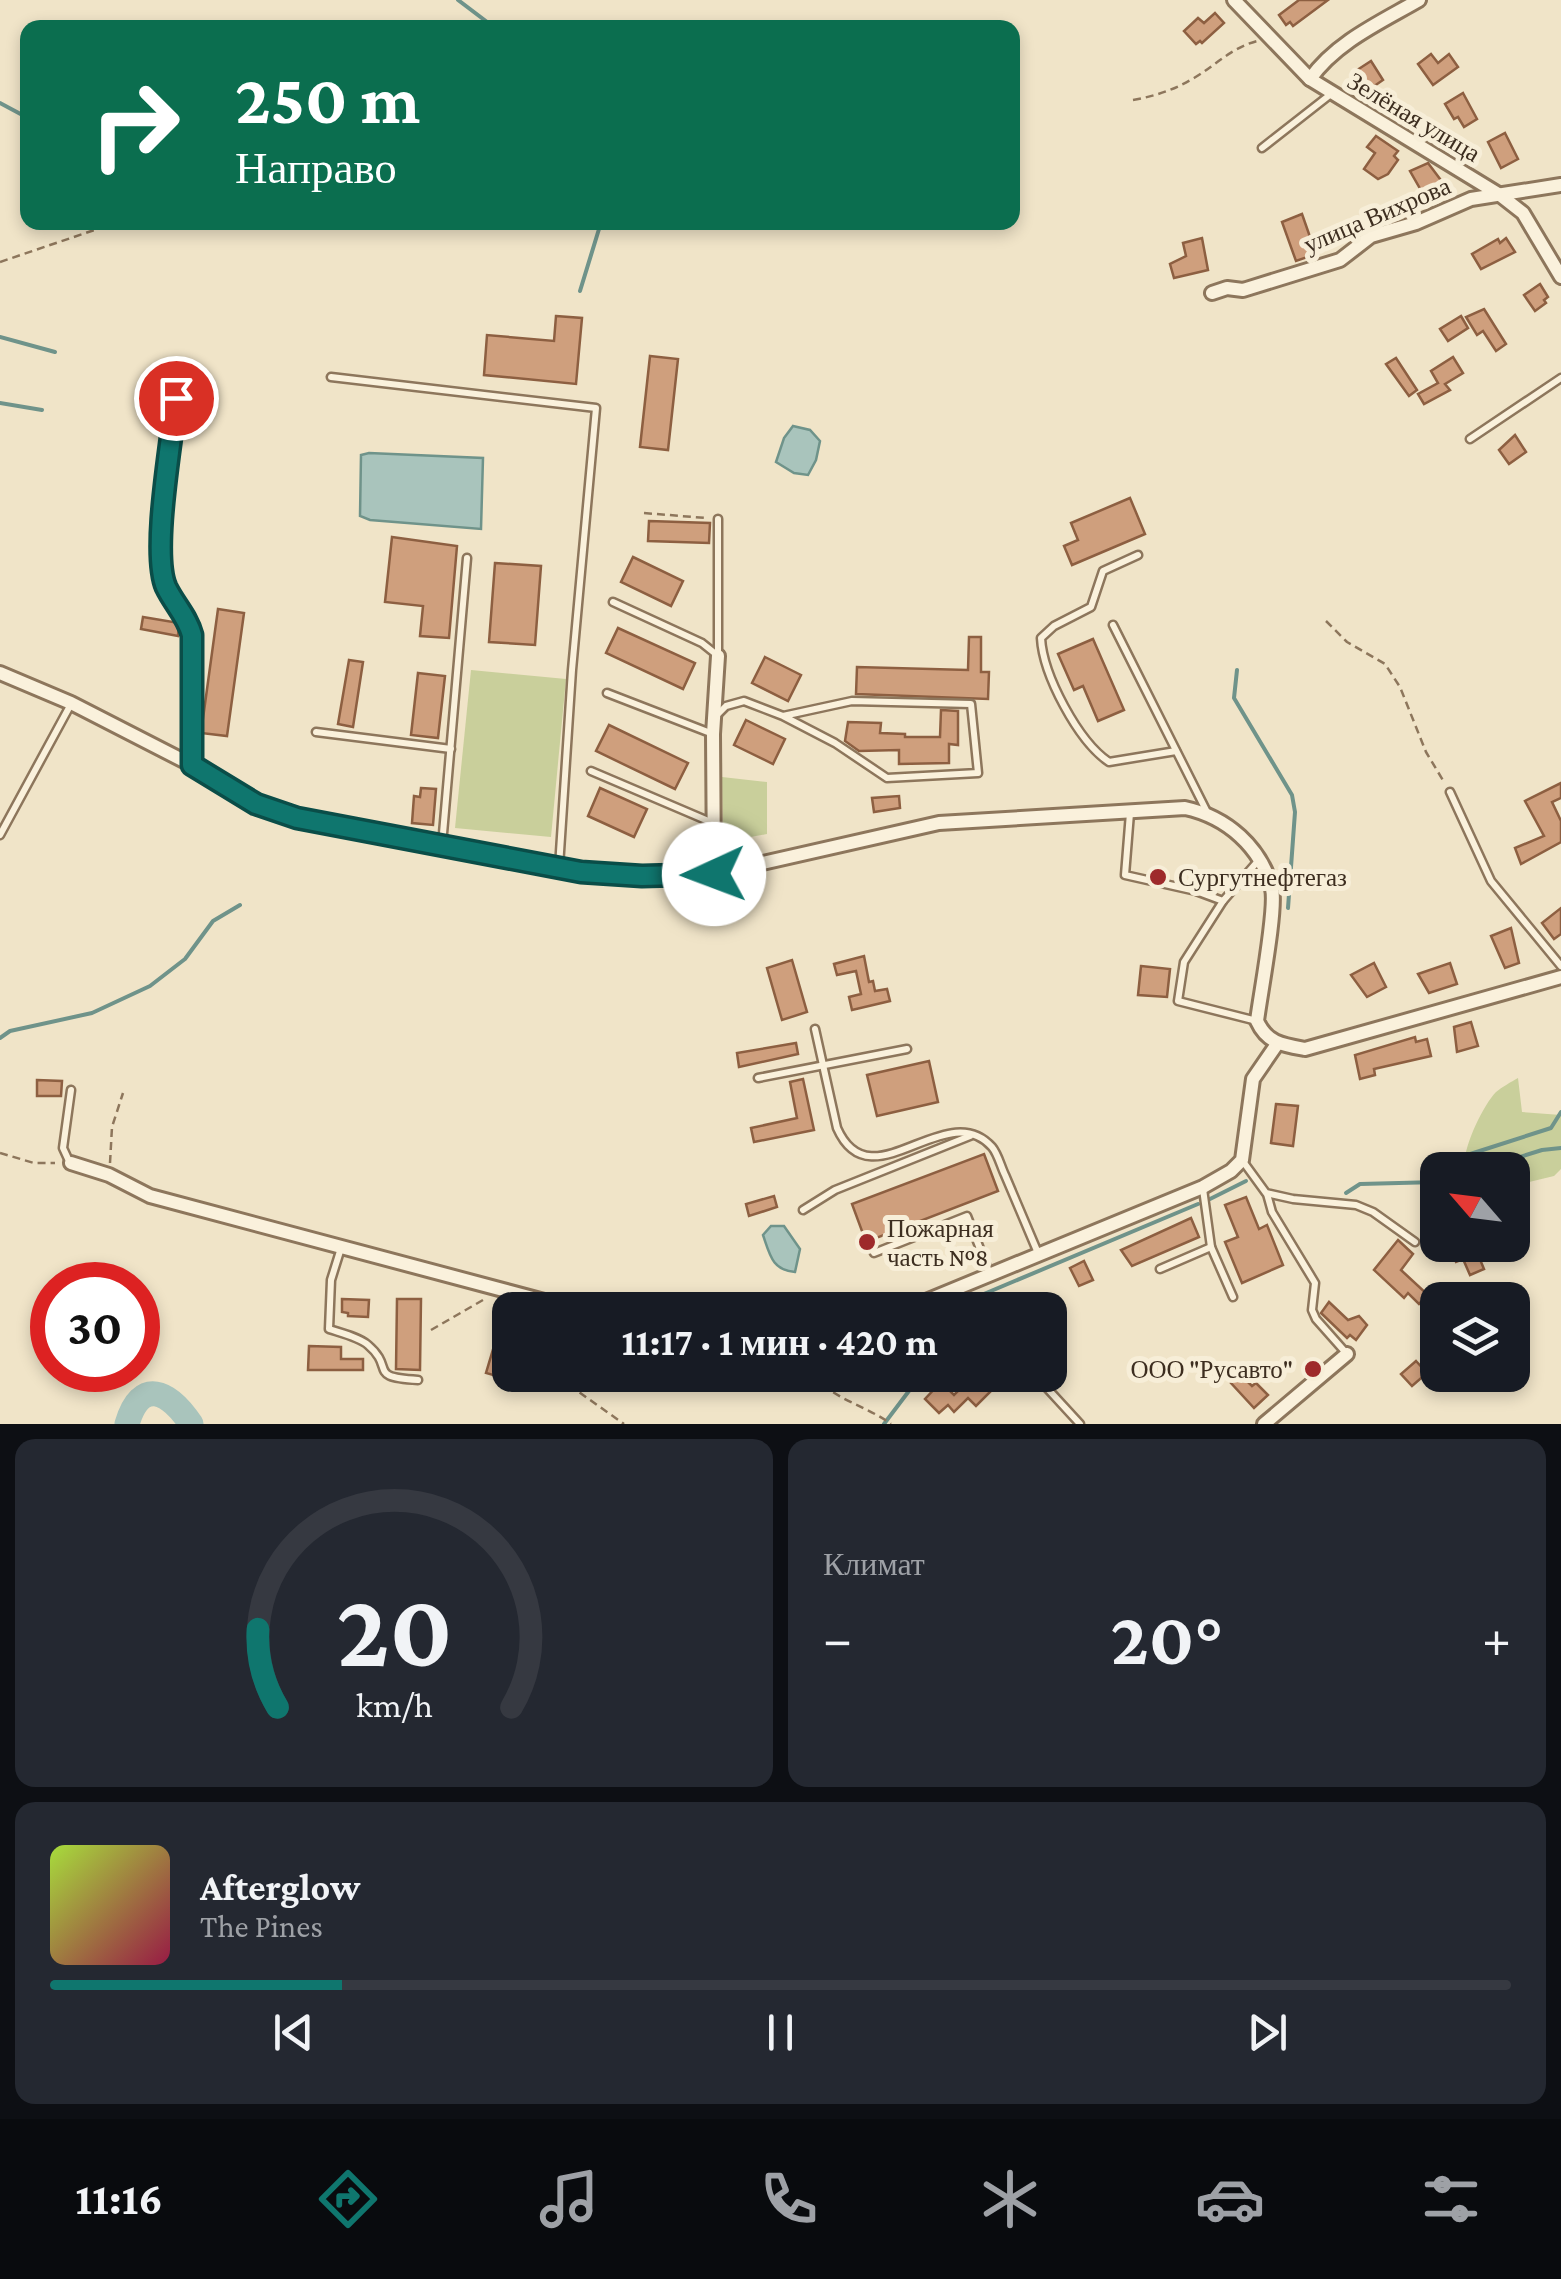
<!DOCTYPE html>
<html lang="ru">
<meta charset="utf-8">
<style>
:root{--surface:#171b24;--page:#242831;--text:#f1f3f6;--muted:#9ea1a6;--line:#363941;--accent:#0f766e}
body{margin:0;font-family:"Crimson Pro",serif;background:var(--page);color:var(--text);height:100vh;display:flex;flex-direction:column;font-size:38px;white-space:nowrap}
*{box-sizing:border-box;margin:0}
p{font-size:32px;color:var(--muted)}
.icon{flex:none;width:55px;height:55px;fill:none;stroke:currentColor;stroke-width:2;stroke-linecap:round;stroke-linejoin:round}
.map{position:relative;height:1424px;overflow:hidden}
.sheet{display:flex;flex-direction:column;gap:15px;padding:15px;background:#0d0f14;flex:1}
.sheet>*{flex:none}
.guide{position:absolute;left:20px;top:20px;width:1000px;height:210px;border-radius:20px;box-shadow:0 5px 15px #0003;background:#0b6e4f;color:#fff;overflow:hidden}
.needle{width:65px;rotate:298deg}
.controls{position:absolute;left:1420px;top:1152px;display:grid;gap:20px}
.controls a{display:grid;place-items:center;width:110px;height:110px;border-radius:20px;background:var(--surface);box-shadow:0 5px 15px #0003;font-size:50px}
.speed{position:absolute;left:30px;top:1262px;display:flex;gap:20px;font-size:50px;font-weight:700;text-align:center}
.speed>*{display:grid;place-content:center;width:130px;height:130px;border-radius:50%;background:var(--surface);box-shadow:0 5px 15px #0003;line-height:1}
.speed .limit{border:15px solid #d22;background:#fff;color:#111}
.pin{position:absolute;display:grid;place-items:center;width:85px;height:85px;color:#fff;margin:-42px;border:5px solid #fff;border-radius:50%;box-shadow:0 2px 10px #0007}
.me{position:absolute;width:110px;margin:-55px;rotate:268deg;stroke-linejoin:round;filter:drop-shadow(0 0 8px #0008)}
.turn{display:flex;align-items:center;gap:35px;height:210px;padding:0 50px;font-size:45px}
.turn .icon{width:130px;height:130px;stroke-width:2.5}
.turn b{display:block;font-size:70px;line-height:85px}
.big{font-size:75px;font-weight:700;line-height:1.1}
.sheet .card{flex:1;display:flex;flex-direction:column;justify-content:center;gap:15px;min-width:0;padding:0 35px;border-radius:20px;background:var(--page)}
.sheet .dial{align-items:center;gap:0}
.dial svg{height:260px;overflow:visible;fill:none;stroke:var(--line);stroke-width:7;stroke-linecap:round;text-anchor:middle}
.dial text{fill:var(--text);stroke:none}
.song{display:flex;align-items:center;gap:30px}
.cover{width:120px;height:120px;border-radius:15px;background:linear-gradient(135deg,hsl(80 70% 55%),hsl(340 70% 35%))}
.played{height:10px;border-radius:5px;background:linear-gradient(90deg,var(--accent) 20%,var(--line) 20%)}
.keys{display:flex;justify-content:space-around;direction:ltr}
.heat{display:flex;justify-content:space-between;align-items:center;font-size:55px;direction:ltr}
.sheet .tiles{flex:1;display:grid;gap:15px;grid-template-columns:1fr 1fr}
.card:last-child{grid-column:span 2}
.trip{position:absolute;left:492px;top:1292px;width:575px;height:100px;border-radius:20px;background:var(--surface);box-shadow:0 5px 15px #0003;font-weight:700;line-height:100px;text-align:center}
.menu{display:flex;height:160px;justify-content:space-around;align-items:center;background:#090b0e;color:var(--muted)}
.menu .icon{width:70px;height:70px}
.menu .active{color:var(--accent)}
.menu b{font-size:45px;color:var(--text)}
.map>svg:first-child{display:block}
.green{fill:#c9cf9b}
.water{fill:#a9c4bc;stroke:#6f938a;stroke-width:2.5}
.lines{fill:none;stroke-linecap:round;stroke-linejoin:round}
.stream{stroke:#6f938a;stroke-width:4}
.river{stroke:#a9c4bc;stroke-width:25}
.building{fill:#cf9f7d;stroke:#8d5f41;stroke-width:2.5}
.service-casing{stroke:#8d765c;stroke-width:11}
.minor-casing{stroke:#8d765c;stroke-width:18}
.path{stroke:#8d765c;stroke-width:2.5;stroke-dasharray:8 5;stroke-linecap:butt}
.service{stroke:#faf1dc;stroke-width:6}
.minor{stroke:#faf1dc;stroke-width:12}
.route-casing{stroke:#0a4d48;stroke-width:25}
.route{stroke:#0f766e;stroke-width:18}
.poi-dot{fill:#9e2a2b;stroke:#f7eed8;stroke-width:4}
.labels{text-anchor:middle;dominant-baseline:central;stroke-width:10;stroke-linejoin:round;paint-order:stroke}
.street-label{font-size:25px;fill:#3d2e20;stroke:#f7eed8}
.poi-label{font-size:25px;fill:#3d2e20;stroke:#f7eed8;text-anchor:start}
</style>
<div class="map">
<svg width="1561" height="1424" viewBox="0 0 1561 1424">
<rect width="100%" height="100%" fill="#f0e4c8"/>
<g class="green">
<path d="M471,670L566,679L551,837L455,828Z"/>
<path d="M722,777L767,782V834L723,842Z"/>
<path d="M1518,1078L1522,1112L1561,1115V1169L1554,1176L1513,1186L1512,1170H1465C1460,1153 1483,1105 1496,1092C1502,1087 1511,1082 1518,1078Z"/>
</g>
<g class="water">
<path d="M793,426L810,430L820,441L816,460L808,475L794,473L776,462L784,438Z"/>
<path d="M369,453L483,458L481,529L370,520L360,516L361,455Z"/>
<path d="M771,1226H784L800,1249L795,1272C772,1270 770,1255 763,1235Z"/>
</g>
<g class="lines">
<g class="stream">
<path d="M458,0L495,28"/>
<path d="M0,103L28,118"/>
<path d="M580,291L599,229"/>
<path d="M0,337L55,352"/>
<path d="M0,403L42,410"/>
<path d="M1237,670L1234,698L1292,795L1295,812L1288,908"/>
<path d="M0,1038L10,1031L92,1013L150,986L185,959L213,921L240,905"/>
<path d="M1439,1164L1551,1128L1561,1112"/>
<path d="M1479,1170L1542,1150L1561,1148"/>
<path d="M1346,1193L1360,1184L1438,1182"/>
<path d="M1210,1199L1246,1181"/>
<path d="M972,1299L1198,1204"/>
<path d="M962,1310L965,1305"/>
<path d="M884,1424L921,1375"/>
</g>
<path class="river" d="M127,1424C141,1377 169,1391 191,1424"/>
</g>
<g class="building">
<path d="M1299,0H1328L1293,26L1290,22L1286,25L1279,15Z"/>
<path d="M1215,13L1224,23L1202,43L1200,41L1196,44L1184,31L1198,18L1204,23Z"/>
<path d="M1431,54L1438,63L1449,54L1458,67L1433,85L1418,64Z"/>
<path d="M1371,61L1383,80L1367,91L1354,72Z"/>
<path d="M1463,93L1477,119L1464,127L1458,117L1454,119L1445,104Z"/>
<path d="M1505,133L1518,159L1501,168L1488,142Z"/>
<path d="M1376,136L1398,151L1394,156L1398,160L1388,174L1378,179L1364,169L1375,153L1367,147Z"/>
<path d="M1428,163L1446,187L1426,199L1410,171Z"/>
<path d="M1302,214L1316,254L1296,261L1282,222Z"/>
<path d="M1202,238L1208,270L1174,278L1170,264L1186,256L1183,243Z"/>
<path d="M1506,238L1515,252L1481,269L1472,254L1498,239L1500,243Z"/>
<path d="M1540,284L1548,297L1544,300L1546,303L1535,311L1524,295Z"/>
<path d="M1484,309L1506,344L1496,351L1483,331L1477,335L1466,317Z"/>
<path d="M556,316L582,318L576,384L484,375L487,335L554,341Z"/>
<path d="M1461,316L1468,328L1448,341L1440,329Z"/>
<path d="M650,356L678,359L668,450L640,447Z"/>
<path d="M1453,357L1463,373L1445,384L1450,390L1424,404L1418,394L1438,383L1431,371Z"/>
<path d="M1396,358L1417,390L1409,396L1386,364Z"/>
<path d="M1515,435L1526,452L1509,464L1499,450Z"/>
<path d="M1130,498L1145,534L1072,565L1064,546L1078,540L1071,523Z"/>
<path d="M649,521L710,523L709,543L648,541Z"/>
<path d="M392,537L457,546L449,638L420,636L423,606L385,602Z"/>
<path d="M633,557L683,581L671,606L621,582Z"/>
<path d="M495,563L541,566L535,645L489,642Z"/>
<path d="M218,609L244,613L227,736L201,733Z"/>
<path d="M143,617L179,623L178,636L141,629Z"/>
<path d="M618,628L695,663L683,689L606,653Z"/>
<path d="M969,637H981V672H989L988,699L856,694L857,667L968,670Z"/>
<path d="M1093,639L1124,710L1098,721L1083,686L1074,690L1058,654Z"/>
<path d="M765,657L801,675L788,701L752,683Z"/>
<path d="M349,660L363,662L353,727L338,724Z"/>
<path d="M418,673L445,676L438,738L411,735Z"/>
<path d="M941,710L958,711V745L949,744V763L899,764V750L859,751L845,741L848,722L881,723L880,733L905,734V737H940Z"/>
<path d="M746,720L785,739L773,764L734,745Z"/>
<path d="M609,725L688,763L675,789L596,751Z"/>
<path d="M1561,783V798L1552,802L1561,821V842L1521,864L1515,848L1544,836L1525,801Z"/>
<path d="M421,788L436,789L433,825L412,823L414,796L420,797Z"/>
<path d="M600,788L647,809L634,837L588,816Z"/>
<path d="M899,796L900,808L874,812L872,798Z"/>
<path d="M1561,908V934L1554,939L1542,923Z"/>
<path d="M1511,928L1519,963L1505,968L1491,936Z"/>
<path d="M864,956L869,982L873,981L875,991L887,989L890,1001L852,1010L849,997L861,994L856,971L837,975L834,964Z"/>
<path d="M792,960L807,1012L782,1020L767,968Z"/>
<path d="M1374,963L1386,987L1367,997L1351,975Z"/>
<path d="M1450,963L1457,984L1429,993L1418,974Z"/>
<path d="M1141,966L1170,969L1167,997L1138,995Z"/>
<path d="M1471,1022L1478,1046L1457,1052L1454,1027Z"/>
<path d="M1415,1037L1416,1042L1427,1039L1431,1056L1374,1069L1375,1075L1360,1079L1355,1055Z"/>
<path d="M796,1043L798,1054L739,1067L737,1053Z"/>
<path d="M929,1061L938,1102L877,1116L867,1075Z"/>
<path d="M803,1079L814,1130L754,1142L751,1128L797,1118L790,1082Z"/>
<path d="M37,1080L62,1081L61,1096H37Z"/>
<path d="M1276,1104L1298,1106L1293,1146L1271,1143Z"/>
<path d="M984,1154L998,1191L866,1242L852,1204Z"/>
<path d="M774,1196L777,1207L749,1216L746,1204Z"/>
<path d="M1246,1197L1259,1229L1267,1225L1283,1265L1242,1283L1225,1242L1238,1237L1225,1205Z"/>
<path d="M1191,1218L1199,1237L1132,1266L1121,1250Z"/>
<path d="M1398,1240L1413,1254L1401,1270L1428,1295L1419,1304L1408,1293L1404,1298L1374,1270Z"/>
<path d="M1448,1245H1474L1484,1269L1470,1275L1463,1259L1456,1262Z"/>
<path d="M1084,1261L1093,1280L1079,1286L1070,1268Z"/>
<path d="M342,1299L369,1300L368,1317L348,1316V1313L342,1312Z"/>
<path d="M397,1299H421L420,1370L396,1369Z"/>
<path d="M1329,1302L1348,1320L1359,1316L1367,1325L1356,1340L1350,1335L1347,1338L1321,1313Z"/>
<path d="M497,1336L510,1340L507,1379L486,1373Z"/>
<path d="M309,1346L341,1347V1359H363V1370H308Z"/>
<path d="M1416,1361L1427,1373L1412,1386L1401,1374Z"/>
<path d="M1240,1374L1252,1386L1256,1383L1268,1395L1254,1408L1231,1383Z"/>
<path d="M974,1375H988L997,1385L976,1406L968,1398L954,1412L948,1405L939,1413L925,1399L941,1382L954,1395Z"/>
</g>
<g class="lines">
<defs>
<g id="service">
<path d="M1262,148L1331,94"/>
<path d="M331,377L596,408L572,670L559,867"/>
<path d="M176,398C170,454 155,524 164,579C168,599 186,615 192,635V763"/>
<path d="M1470,439L1561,378"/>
<path d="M718,519V655"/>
<path d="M1138,555L1103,571L1091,607L1054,626L1041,638C1043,675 1078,741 1109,762L1176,751"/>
<path d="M613,602L702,643L717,655"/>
<path d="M1113,625L1207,812"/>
<path d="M607,693L713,734"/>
<path d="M718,714L726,706L744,701L783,716L852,701L971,704L978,773L887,778L835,743L783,716"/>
<path d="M316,732L451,749"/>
<path d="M591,771L713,823"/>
<path d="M1450,792L1491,881L1561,966"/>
<path d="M1130,813L1125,875L1196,891L1223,901L1258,861"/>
<path d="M0,835L71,704"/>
<path d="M442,845L467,558"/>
<path d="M1223,901L1184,962L1178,1001L1257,1021"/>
<path d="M815,1029L837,1128C871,1205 946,1095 992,1147C998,1154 1001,1167 1005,1175C1016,1201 1027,1227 1038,1253"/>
<path d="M758,1078L907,1049"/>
<path d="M1242,1160L1266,1193L1293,1199L1356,1205L1373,1212L1415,1242"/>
<path d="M69,1161L63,1148L71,1090"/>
<path d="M1203,1189L1211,1247L1233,1297"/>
<path d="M1267,1194L1272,1212L1315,1283L1312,1310L1316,1319L1347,1354"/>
<path d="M803,1210L835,1190L970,1136"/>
<path d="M341,1248L331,1280L329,1329C341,1333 359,1337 368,1345C396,1369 366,1377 418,1380"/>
<path d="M874,1253L967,1216L990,1274"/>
<path d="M1160,1269L1211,1247"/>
<path d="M957,1289L976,1310"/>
<path d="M1035,1375L1080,1424"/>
<path d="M561,1376L562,1375"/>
</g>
<g id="minor">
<path d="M1234,0L1310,79L1500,195L1523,213L1561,277"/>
<path d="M1310,79C1336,42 1381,22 1419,0"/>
<path d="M1212,293L1227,288L1243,290L1340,260L1371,236L1416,223L1471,199L1561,185"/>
<path d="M0,673L71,703L192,765L256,804L297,819L581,872L642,877L714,874L939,823L1185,808C1227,817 1261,847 1272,889C1277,908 1260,996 1257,1021C1267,1043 1282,1045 1305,1049L1561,977"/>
<path d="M714,874L713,734L718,656"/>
<path d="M71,1163L109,1175L150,1196L578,1310"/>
<path d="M904,1310L1203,1187L1231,1171L1242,1160L1253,1079L1277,1044"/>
<path d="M1264,1424L1347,1354"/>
</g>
</defs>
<use href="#service" class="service-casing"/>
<use href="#minor" class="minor-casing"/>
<g class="path">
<path d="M1133,100C1155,96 1174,90 1194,78C1216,65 1231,48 1257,41"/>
<path d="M0,262L118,222"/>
<path d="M644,513L706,518"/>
<path d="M1326,621L1347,642L1385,664L1400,687L1426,752L1444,782"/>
<path d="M0,1153L34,1163H55"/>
<path d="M110,1163L112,1127L123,1093"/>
<path d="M431,1330L483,1300"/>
<path d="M814,1375C832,1399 867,1406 891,1424"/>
<path d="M569,1385L624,1424"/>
</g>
<use href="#service" class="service"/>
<use href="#minor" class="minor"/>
</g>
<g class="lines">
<defs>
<path id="route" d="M176,398C172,439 151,552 166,587C174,604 187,616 192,635V765L256,804L297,818L581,872L642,876L714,874"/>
</defs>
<use href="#route" class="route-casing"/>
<use href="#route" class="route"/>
</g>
<g class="poi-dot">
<circle cx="1158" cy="877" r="10"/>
<circle cx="867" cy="1242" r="10"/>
<circle cx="1313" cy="1369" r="10"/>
</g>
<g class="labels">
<g class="street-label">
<text transform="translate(1414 117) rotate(31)">Зелёная улица</text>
<text transform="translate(1377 215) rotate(-23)">улица Вихрова</text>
</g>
<g class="poi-label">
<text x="1178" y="877">Сургутнефтегаз</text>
<text x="887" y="1228">Пожарная<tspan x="887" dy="29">часть №8</tspan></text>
<text x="1293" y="1369" text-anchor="end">ООО "Русавто"</text>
</g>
</g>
</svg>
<div class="controls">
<a><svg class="needle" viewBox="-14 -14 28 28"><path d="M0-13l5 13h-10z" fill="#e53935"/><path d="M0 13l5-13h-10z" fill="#9ea1a6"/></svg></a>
<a><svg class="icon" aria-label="layers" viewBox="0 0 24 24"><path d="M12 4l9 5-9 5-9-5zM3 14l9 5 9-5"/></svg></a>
</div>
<div class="speed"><div class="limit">30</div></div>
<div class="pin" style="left:176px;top:398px;background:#d93025"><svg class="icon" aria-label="arrive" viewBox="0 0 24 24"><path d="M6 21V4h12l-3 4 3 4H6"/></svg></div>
<svg class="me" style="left:714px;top:874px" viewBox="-20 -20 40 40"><circle r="19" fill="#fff"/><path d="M0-13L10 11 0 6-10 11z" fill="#0f766e"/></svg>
<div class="trip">11:17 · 1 мин · 420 m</div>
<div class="guide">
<div class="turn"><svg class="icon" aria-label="right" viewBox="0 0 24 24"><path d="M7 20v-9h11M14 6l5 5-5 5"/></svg><div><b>250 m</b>Направо</div></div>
</div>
</div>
<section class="sheet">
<div class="tiles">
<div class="card dial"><svg viewBox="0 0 100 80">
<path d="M14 69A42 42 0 1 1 86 69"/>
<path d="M14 69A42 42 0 0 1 8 45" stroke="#0f766e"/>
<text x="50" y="56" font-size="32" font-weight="700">20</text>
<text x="50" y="72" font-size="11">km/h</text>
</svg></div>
<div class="card"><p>Климат</p>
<div class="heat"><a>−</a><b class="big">20°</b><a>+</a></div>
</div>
<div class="card">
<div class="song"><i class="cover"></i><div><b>Afterglow</b><p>The Pines</p></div></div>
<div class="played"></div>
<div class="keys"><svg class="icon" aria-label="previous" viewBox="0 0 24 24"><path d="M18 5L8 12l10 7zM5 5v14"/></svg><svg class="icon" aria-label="pause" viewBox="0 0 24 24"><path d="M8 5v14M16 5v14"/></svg><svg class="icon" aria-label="next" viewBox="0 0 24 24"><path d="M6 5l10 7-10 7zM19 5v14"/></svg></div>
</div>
</div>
</section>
<nav class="menu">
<b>11:16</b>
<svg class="icon active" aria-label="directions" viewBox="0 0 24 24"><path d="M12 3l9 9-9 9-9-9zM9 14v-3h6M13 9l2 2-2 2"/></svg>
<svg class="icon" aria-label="music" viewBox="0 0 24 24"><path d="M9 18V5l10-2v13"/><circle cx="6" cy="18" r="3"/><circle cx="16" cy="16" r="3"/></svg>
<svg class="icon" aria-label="phone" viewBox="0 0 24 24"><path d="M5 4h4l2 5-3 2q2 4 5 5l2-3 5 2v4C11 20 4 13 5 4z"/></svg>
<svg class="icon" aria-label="climate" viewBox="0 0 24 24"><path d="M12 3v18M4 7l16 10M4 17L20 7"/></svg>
<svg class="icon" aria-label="car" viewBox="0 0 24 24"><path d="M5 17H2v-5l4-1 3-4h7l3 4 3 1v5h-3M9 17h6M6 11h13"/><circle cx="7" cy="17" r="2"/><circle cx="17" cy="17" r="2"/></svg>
<svg class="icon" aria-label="filters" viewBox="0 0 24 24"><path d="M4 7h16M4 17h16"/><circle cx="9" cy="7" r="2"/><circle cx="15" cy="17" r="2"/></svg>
</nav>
